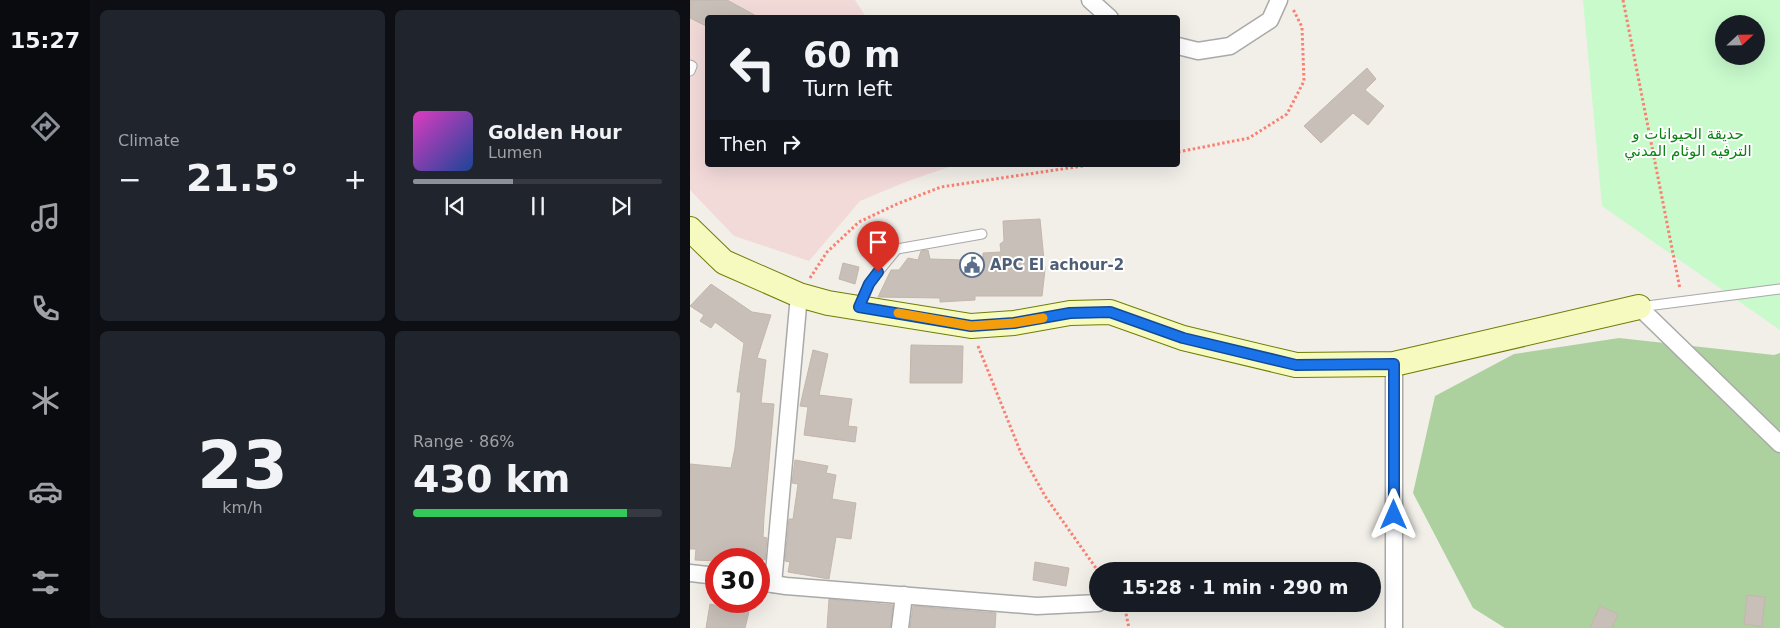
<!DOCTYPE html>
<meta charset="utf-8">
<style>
:root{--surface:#171b24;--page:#20242c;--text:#f1f3f6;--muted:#9ea1a6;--line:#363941;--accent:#8c9099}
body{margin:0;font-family:"DejaVu Sans","Noto Naskh Arabic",sans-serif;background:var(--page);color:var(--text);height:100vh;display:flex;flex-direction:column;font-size:19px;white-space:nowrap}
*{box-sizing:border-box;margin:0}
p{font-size:16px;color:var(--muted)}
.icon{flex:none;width:28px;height:28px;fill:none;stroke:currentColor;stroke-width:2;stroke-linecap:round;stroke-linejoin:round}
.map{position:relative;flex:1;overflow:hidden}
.sheet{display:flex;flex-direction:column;gap:10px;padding:10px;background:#0d0f14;width:600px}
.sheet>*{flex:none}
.banner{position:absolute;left:15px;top:15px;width:475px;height:152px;border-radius:5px;box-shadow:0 5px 20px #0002;background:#171b24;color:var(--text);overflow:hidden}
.needle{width:32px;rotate:68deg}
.tools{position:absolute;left:1025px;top:15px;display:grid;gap:10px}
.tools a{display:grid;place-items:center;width:50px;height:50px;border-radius:50%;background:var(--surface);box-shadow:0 5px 20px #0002;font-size:25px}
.speed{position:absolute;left:15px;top:548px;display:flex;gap:10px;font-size:25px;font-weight:700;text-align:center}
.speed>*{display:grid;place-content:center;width:65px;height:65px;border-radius:50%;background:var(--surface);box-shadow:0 5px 20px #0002;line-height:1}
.speed .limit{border:8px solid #d22;background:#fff;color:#111}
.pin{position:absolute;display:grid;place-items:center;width:42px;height:42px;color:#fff;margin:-51px -21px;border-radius:50% 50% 50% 0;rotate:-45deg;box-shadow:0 0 5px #0007}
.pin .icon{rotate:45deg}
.me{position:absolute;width:55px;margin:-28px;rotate:0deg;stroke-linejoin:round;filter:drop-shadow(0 0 4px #0008)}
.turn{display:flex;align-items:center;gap:18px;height:105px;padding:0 15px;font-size:22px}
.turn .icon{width:65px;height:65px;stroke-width:2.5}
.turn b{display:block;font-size:35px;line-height:42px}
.then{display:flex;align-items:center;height:48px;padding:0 15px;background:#0003;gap:10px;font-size:19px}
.big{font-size:38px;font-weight:600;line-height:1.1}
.sheet .widget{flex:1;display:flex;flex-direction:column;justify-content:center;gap:8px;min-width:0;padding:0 18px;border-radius:8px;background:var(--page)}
.sheet .dial{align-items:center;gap:0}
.dial b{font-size:65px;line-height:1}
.song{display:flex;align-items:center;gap:15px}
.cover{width:60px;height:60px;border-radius:8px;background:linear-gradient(135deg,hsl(310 70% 55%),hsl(220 70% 35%))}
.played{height:5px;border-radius:2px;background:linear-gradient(90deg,var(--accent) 40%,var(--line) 40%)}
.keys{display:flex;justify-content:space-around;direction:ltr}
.heat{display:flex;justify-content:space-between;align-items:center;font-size:28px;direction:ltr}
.charge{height:8px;border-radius:4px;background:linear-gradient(90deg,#34c759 86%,var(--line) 0)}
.sheet .tiles{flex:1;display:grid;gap:10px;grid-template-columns:repeat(2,1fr)}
.trip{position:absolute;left:399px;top:562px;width:292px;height:50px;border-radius:25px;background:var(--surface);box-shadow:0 5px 20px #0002;font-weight:600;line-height:50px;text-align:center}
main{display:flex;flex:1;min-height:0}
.dock{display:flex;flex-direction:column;width:90px;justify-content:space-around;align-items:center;background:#090b0e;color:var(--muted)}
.dock .icon{width:35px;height:35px}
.dock .current{color:var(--accent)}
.dock b{font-size:22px;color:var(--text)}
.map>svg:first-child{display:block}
.commercial{fill:#f2dad9}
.forest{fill:#add19e}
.park{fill:#c8facc;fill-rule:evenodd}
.building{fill:#c7bfb8;stroke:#c4b6ab}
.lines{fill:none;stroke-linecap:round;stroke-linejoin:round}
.lane-casing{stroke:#a9a9a9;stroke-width:11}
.street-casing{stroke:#a9a9a9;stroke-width:19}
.secondary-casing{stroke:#707d05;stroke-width:26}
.path{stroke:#fa8072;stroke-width:3;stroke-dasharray:2.5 2.5;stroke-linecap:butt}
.lane{stroke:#fff;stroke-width:9}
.street{stroke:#fff;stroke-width:16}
.secondary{stroke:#f7fabf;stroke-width:24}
.route-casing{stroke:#114b97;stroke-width:12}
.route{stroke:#1a73e8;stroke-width:9}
.slow{stroke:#f59e0b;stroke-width:9}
.labels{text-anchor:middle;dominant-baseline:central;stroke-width:4;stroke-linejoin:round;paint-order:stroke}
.park-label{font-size:15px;fill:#0c8416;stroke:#fff}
.service-label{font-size:15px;font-weight:bold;fill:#4e5e75;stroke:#fff;text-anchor:start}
</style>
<main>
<nav class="dock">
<b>15:27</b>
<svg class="icon current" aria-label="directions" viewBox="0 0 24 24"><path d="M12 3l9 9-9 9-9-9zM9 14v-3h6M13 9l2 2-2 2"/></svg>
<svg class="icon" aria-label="music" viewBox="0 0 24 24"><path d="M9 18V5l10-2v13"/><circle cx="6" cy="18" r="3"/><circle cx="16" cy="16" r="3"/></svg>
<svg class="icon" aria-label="phone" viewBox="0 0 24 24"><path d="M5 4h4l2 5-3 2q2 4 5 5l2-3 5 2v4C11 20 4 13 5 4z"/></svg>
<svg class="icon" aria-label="climate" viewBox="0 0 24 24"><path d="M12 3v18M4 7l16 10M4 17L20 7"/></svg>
<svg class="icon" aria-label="car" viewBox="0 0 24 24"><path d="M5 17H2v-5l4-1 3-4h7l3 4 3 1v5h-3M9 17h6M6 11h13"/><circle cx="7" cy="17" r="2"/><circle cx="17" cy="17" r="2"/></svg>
<svg class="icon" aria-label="filters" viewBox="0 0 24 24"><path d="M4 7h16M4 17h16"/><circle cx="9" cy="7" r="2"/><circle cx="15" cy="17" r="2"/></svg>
</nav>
<section class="sheet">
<div class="tiles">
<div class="widget"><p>Climate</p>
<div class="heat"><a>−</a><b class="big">21.5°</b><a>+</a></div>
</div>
<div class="widget">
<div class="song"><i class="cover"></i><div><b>Golden Hour</b><p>Lumen</p></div></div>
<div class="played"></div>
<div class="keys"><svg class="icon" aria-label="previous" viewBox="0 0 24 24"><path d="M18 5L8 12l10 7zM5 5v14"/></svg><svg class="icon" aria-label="pause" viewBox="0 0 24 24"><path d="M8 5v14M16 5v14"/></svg><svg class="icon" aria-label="next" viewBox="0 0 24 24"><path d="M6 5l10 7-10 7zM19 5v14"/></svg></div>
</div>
<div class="widget dial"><b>23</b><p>km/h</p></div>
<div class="widget"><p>Range · 86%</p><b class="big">430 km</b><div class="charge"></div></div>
</div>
</section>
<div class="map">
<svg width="1090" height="628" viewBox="0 0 1090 628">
<rect width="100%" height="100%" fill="#f2efe9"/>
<path class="commercial" d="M0,0H165L176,17L18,18V165H265L218,181L170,201L119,261L44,236L0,190Z"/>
<path class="forest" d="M929,338L1084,355L1090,353V628H815L783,608L723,493L745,396L824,354Z"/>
<path class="park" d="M893,0H1090V330L912,206ZM1034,24H1066V56H1034Z"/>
<g class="building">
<path d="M0,0H37L70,18H18V27L0,18Z"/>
<path d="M677,68L686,79L675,90L694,106L678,125L663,113L631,143L614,126Z"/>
<path d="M350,219L355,270L352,296H285V300L250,302V298L188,297L201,270H209L218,258L228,260L231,251L238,250L240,259L274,260L293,257V253L311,252L310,244L314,241L313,221Z"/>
<path d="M153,263L169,267L165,284L149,279Z"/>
<path d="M21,284L62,312L81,315L67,358L76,360L71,403L84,404L74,517L73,537L77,538L75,560L37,557L26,559V561L5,560L6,549H0V464L41,468L45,448L51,392H47L54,343L25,322L21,328L10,321L14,315L0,306Z"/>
<path d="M221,345L273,346L272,383H220Z"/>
<path d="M123,350L138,354L129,395L162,399L158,426L167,427L165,442L114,435L118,407L110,406Z"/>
<path d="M105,460L138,466L136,473L146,475L142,499L166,503L161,539L146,537L139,579L98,572L100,562L95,561L99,519H103L108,484L102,483Z"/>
<path d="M345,562L379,568L376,586L343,580Z"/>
<path d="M1057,595L1075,597L1072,627L1054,624Z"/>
<path d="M139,599L203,605L200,628H137Z"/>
<path d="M20,604L59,612L55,628H16Z"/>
<path d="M223,606L306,613L305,628H220Z"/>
<path d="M910,606L928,614L922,628H900Z"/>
</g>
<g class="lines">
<defs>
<g id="lane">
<path d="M0,65L2,66L0,71"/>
<path d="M169,307L179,283L207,249L292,234"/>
<path d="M949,307L1090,289"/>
</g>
<g id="street">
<path d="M400,0L420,18"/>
<path d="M488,46L508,51L540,46L580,20L589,0"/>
<path d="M949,307L1090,444"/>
<path d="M704,364V628"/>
<path d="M0,573L26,576"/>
<path d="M69,582L96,586L347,606L408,603"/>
<path d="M83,584L109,295"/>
<path d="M210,628L214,595"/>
</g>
<path id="secondary" d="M0,229L34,262L109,295L138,303L281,326L324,323L380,313L420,312L493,338L606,365L704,364L949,307"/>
</defs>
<use href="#lane" class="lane-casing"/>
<use href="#street" class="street-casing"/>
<use href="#secondary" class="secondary-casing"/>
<g class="path">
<path d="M933,0L990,289"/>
<path d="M488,152L559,138L597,114L614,81L612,27L603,9"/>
<path d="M120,278L137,252L169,222L207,204L251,187L399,165"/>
<path d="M288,346L331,453L355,496L408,571"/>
<path d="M434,604L439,628"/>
</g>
<use href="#lane" class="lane"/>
<use href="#street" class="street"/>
<use href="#secondary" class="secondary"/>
</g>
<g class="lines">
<defs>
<path id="route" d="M188,272L179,284L169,307L281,326L324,323L380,313L420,312L493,338L606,365L704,364V515"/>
</defs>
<use href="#route" class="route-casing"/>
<use href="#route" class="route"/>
<path class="slow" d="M208,313L281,326L324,323L353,318"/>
</g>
<defs>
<symbol id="civic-ring" viewBox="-11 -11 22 22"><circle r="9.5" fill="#fff" stroke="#5c6f8a" stroke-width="1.5"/><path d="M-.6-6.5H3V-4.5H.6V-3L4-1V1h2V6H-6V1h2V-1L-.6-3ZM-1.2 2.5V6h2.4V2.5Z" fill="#5c6f8a"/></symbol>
</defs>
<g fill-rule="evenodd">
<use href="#civic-ring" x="268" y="251" width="28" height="28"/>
</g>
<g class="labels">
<g class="park-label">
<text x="998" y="134">حديقة الحيوانات و<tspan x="998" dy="17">الترفيه الوئام المدني</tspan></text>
</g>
<g class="service-label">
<text x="300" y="265">APC El achour-2</text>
</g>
</g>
</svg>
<div class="tools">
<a><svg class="needle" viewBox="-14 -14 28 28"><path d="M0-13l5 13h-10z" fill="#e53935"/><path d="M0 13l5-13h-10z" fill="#9ea1a6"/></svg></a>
</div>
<div class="speed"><div class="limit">30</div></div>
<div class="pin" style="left:188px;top:272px;background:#d93025"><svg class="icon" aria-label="arrive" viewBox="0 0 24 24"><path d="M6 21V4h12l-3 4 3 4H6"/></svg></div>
<svg class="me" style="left:704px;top:515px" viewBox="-20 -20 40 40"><path d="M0-17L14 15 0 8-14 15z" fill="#1a73e8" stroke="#fff" stroke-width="4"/></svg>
<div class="trip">15:28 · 1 min · 290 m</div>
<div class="banner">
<div class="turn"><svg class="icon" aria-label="left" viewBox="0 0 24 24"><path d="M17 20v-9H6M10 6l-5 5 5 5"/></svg><div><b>60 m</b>Turn left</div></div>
<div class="then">Then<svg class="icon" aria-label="right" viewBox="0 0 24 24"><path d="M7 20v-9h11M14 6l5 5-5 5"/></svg></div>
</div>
</div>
</main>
